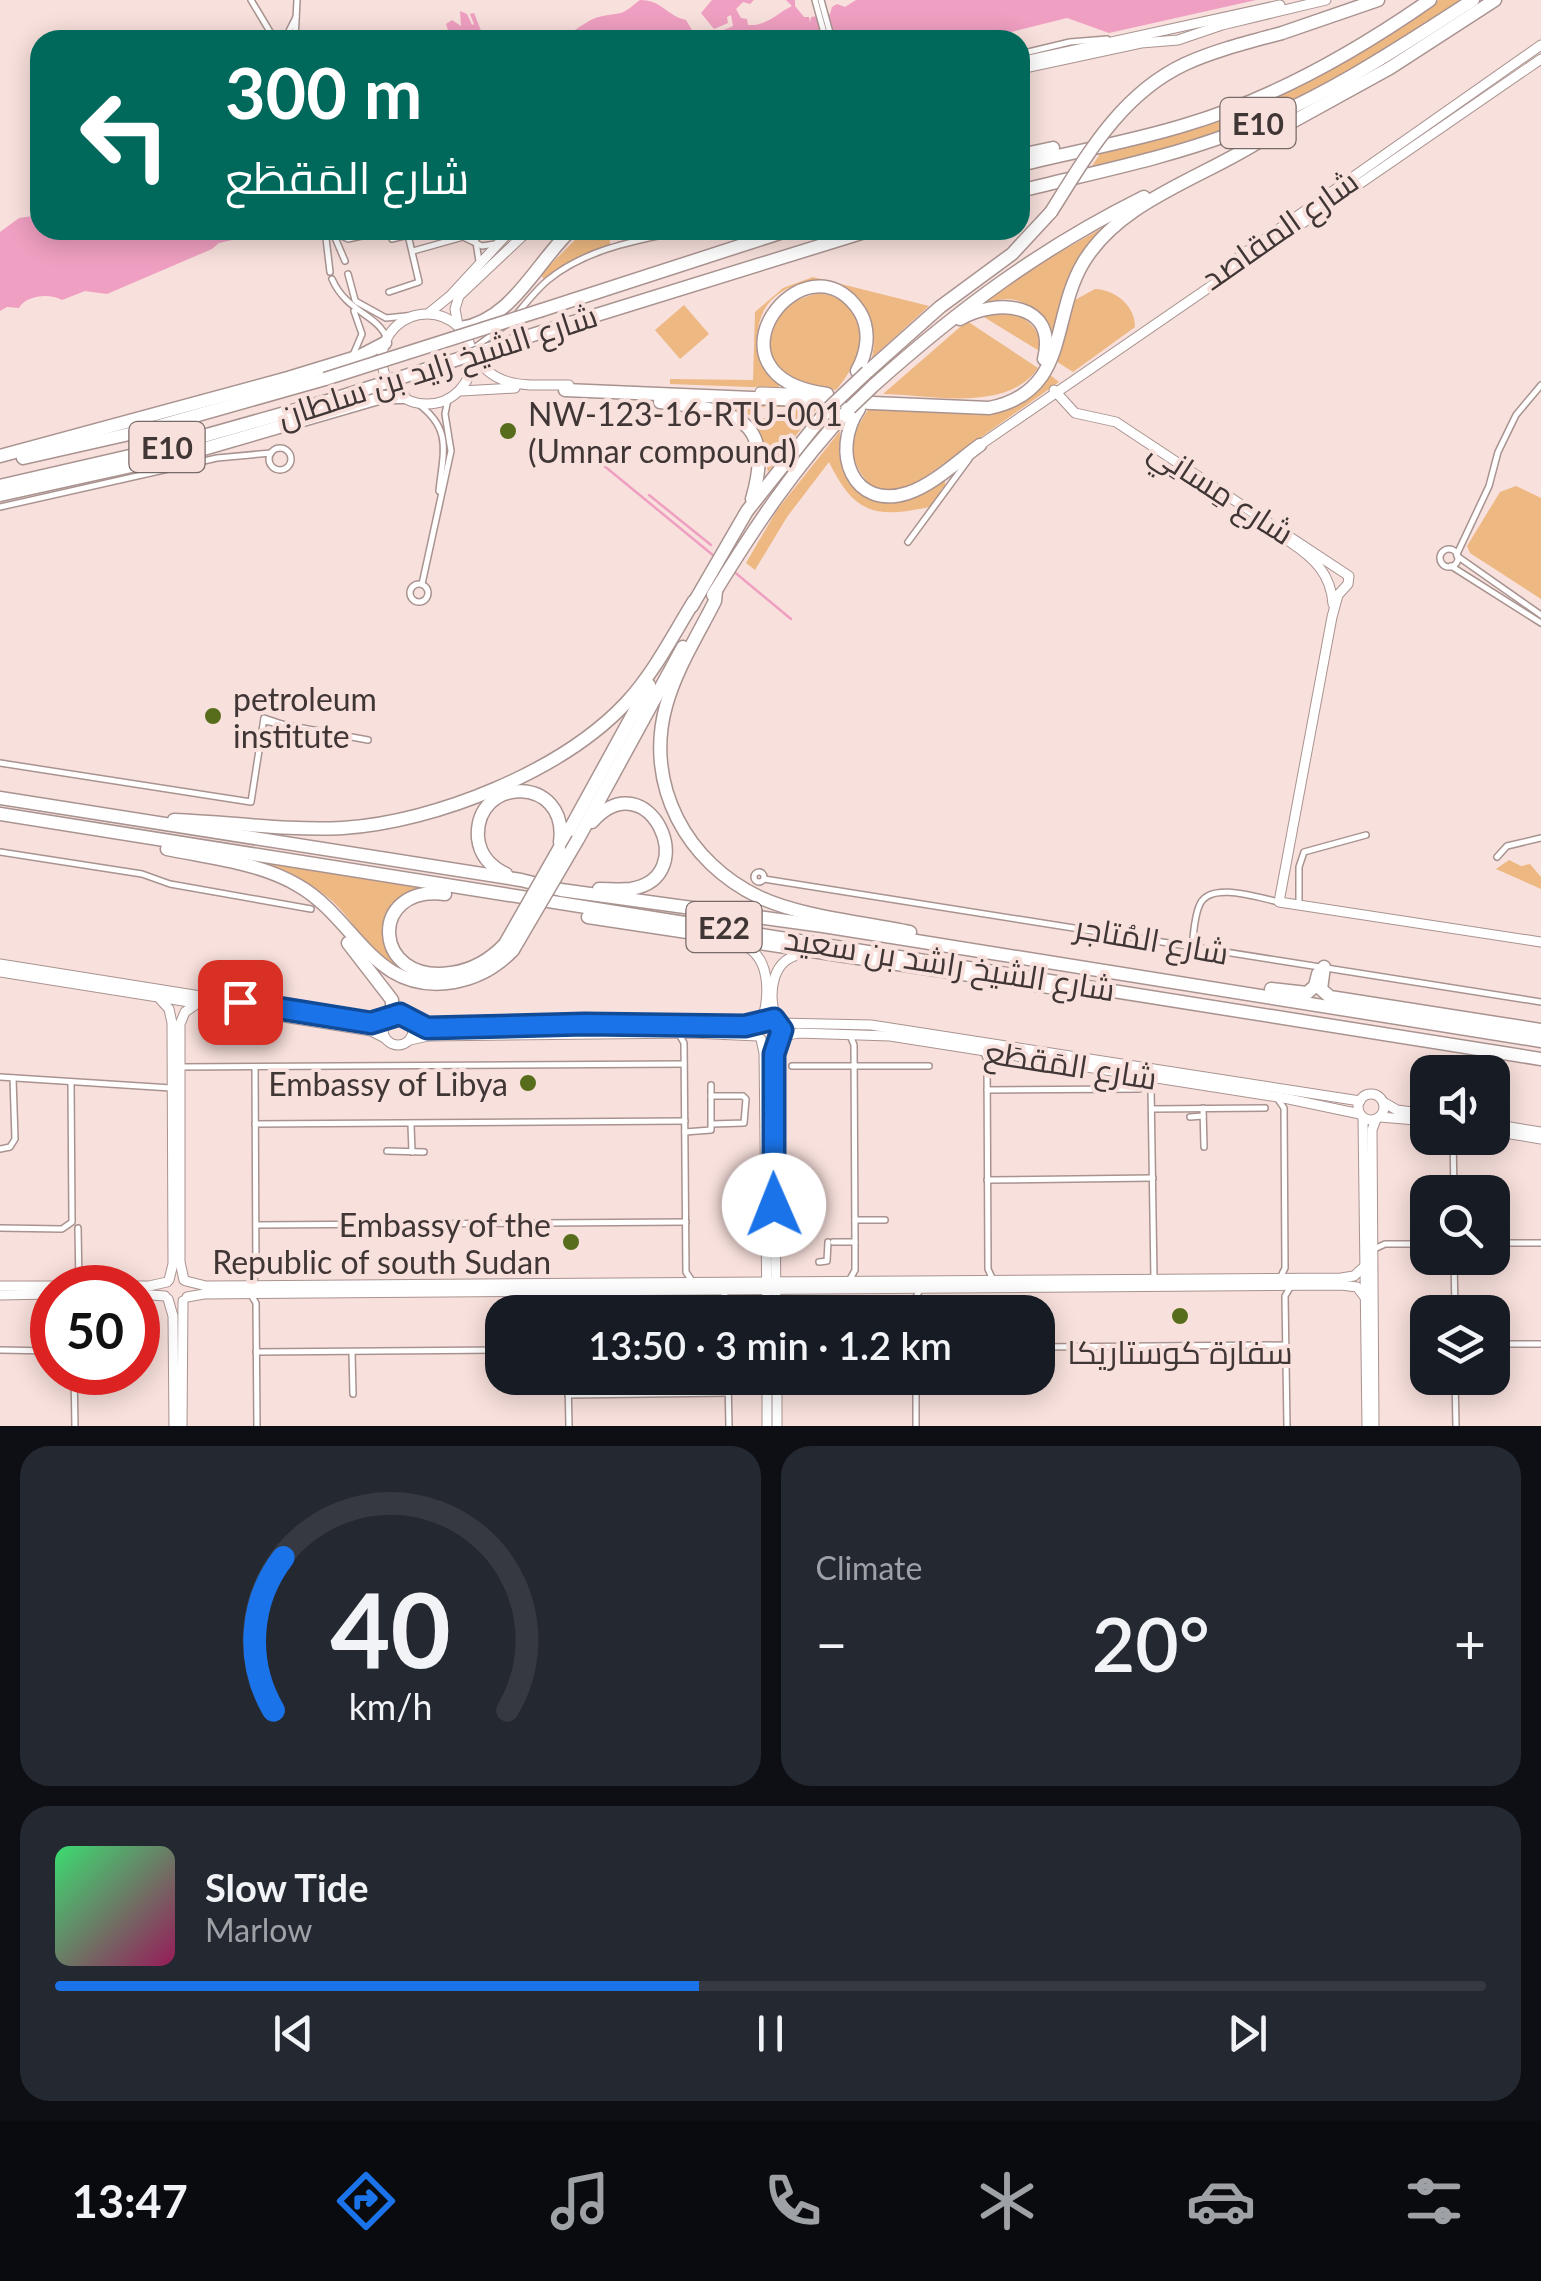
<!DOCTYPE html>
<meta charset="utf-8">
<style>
:root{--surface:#171b24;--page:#242831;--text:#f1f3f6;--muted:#9ea1a6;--line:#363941;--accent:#1a73e8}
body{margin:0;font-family:Lato,Cairo,sans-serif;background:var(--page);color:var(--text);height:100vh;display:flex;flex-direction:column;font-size:38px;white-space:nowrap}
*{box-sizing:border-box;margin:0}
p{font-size:32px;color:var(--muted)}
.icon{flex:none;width:55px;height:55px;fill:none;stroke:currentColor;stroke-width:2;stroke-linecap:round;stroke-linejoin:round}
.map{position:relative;height:1426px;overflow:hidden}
.drawer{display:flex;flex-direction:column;gap:20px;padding:20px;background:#0d0f14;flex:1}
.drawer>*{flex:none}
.top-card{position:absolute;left:30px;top:30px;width:1000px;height:210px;border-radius:30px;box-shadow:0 5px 25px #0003;background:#00695c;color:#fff;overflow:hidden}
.fabs{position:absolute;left:1410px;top:1055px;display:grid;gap:20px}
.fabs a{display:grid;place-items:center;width:100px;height:100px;border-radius:20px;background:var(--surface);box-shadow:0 5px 25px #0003;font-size:50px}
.speed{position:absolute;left:30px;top:1265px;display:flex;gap:20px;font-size:50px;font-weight:700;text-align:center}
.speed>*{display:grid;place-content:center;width:130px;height:130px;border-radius:50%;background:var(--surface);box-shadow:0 5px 25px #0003;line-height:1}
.speed .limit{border:15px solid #d22;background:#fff;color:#111}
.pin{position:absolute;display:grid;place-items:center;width:85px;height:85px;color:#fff;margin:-42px;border-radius:20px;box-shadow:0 5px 15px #0006}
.me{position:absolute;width:110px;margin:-55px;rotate:359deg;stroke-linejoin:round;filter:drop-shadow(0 0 8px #0008)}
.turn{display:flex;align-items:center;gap:35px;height:210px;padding:0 30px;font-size:45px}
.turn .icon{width:130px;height:130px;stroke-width:2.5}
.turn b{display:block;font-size:70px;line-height:85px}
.big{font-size:75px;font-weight:600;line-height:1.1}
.drawer .card{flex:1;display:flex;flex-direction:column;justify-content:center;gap:15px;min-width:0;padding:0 35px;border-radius:30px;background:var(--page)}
.drawer .dial{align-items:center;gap:0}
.dial svg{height:260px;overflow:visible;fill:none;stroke:var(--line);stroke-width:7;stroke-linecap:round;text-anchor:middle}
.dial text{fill:var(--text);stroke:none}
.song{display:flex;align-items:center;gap:30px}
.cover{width:120px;height:120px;border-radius:15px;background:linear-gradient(135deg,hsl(140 70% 55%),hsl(330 70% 35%))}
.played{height:10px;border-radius:5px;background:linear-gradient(90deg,var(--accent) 45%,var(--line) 45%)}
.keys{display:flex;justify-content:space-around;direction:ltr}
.heat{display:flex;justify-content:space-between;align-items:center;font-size:55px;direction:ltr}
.drawer .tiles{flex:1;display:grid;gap:20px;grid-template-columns:1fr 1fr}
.card:last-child{grid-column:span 2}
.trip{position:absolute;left:485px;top:1295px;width:570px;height:100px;border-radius:30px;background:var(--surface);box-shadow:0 5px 25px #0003;font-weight:600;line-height:100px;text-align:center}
.tabs{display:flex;height:160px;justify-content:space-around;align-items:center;background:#090b0e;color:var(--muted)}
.tabs .icon{width:70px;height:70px}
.tabs .active{color:var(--accent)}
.tabs b{font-size:45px;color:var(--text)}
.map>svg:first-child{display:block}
.green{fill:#edb882}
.water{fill:#ef9fc1}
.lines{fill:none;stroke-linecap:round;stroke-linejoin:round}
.stream{stroke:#ef9fc1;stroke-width:2.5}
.street-casing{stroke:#a99390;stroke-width:8}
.secondary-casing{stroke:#a99390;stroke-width:11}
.highway-casing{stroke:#a99390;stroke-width:15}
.street{stroke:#fff;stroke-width:5}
.secondary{stroke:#fff;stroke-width:9}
.highway{stroke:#fff;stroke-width:12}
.highway-bridge-casing{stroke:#a99390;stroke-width:15;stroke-linecap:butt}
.highway-bridge{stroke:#fff;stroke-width:12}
.route-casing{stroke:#114b97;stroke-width:25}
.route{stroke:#1a73e8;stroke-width:18}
.poi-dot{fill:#586d1c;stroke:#f8e0dc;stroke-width:4}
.labels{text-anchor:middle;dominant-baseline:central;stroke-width:8;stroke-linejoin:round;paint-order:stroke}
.shield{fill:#f8e0dc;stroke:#766967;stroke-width:2.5}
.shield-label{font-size:30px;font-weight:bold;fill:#3f3635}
.street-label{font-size:32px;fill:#3f3635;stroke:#f8e0dc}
.poi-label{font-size:32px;fill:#3f3635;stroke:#f8e0dc;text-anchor:start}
</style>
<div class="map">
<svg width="1541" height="1426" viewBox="0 0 1541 1426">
<rect width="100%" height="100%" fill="#f8e0dc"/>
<g class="green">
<path d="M1439,0H1462C1404,39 1345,78 1281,107C1220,134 1154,151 1090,169L1100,154L1163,138L1274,96Z"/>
<path d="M1118,219L1100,237L1049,355C1038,312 1033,290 981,303L1053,256Z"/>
<path d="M585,230H610V245L581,256L544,280L541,274Z"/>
<path d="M813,277L929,306L872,358C892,261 750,260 758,343C759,359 765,375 779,383V388L670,384V379L753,380L755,312L783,288Z"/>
<path d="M1095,289C1116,290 1135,306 1135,327L1073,372L1056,361L1073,301Z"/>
<path d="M817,293C879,300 866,356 836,390C808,386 760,373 770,334C773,325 780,314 784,305Z"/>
<path d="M684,305L709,334L680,359L655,330Z"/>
<path d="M1009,311C1029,320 1041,329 1041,352L979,314Z"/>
<path d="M967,321L1038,368C1007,413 931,395 883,394Z"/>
<path d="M1050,375L1059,382L915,484C873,503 858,478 849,442L870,406L1018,405L1042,387Z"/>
<path d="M713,402L820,404L768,472L757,422L764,418L795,423L796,407H760L749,415Z"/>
<path d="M840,431C839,465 842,474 868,495L945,478V488H942L933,509L929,507C874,519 854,513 829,462L787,517L755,570L746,563L777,510Z"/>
<path d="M1516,486L1541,498V599L1470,553L1467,546L1500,492Z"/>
<path d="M243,858L429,888C374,898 368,952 418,977C367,963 364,929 330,899C305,878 274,868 243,858Z"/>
<path d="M1509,860L1521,866L1530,864L1541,877V889L1496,869Z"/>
<path d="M676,1301L677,1312H573V1302Z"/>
</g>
<g class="water">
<path d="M640,0C662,0 667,16 686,20L692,30L686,40H553L550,37C574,38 583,19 603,16C626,12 621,15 640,0Z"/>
<path d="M712,0H754L750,4L743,2L736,9L741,18L747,19L748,25C767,26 776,14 792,6L786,0H795V6L804,17H809L810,23L811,17L830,14L832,7L837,4L845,7L856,0H1256L1109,33L1067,18L979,40H700L733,26L731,15L727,17L728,23L714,29L701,13Z"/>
<path d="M460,11L467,14L472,25L474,24L470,14L474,13L482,33L487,31L490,40H451L446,24L452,20L461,26Z"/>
<path d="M40,215V230H276L219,243L212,249L107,294L85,291L62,300C50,293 26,295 19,308L7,307L0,311V232L19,218Z"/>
</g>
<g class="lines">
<g class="stream">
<path d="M580,446L714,556"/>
<path d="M649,495L711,545"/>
<path d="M732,570L791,619"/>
</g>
<defs>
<g id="street">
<path d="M251,0L275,40"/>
<path d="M815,0L826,40"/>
<path d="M821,0L832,40"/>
<path d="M273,34L286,37L296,17"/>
<path d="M295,40L297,0"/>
<path d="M1020,54L1070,42L1107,39"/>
<path d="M325,230L330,272"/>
<path d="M474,230L479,261"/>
<path d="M333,232L348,239L389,230"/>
<path d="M333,233L345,261"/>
<path d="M392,239L424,231"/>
<path d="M413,251L463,237L482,246L495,244"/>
<path d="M348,274L355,300"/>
<path d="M332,279C347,313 378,314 387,339"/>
<path d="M389,292L419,282L408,235"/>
<path d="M357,302L386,318L415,315"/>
<path d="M516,315C526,303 536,290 548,280C587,248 639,240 687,230"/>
<path d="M473,349L504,326"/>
<path d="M353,355L362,334L354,311"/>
<path d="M417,403C453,429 443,452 439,491"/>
<circle cx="280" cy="459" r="11"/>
<path d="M0,507L217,458L271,453"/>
<path d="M908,542L969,459"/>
<circle cx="1449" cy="558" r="9"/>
<path d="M1457,554L1489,486L1498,452L1516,415L1541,385"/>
<path d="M1457,556L1541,615"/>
<path d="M1451,566L1541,623"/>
<circle cx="419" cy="593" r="9"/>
<path d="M422,584L451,451L445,414L448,399"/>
<path d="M264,721L368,740"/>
<path d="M0,763L251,802L264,718L285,725"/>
<path d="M0,852L142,874L170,884L311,909"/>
<path d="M1497,857L1507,846L1541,838"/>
<circle cx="759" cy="877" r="5"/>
<path d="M764,879L1541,1002"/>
<path d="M1299,905V867L1304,852L1366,835"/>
<path d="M1192,946C1194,933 1194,916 1200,904C1211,881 1259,898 1279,902"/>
<path d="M680,1036L684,1043L686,1272L692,1281"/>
<path d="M984,1053L987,1060L988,1269L993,1280"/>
<path d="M792,1066H929"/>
<path d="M180,1067L684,1064"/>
<path d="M0,1077L171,1088"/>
<path d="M1146,1079L1151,1088L1154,1279"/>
<path d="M987,1090L1139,1089"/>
<path d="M711,1096H743L746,1099L744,1123L712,1124"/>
<path d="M1277,1098L1284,1108L1285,1268L1280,1278"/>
<path d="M1203,1108L1204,1147"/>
<path d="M1152,1109L1265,1108"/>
<path d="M1190,1117L1203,1116"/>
<path d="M255,1124L685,1121"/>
<path d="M411,1125L412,1152"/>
<path d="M685,1132L711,1130V1085"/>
<path d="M1453,1138L1454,1192"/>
<path d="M0,1149L10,1147L15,1139L13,1078"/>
<path d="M387,1151L424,1152"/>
<path d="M987,1180L1153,1178"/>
<path d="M855,1220H885"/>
<path d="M256,1225L686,1222"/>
<path d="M0,1228L62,1229L72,1222L71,1082"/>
<path d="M78,1228L79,1285"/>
<path d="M833,1242H855"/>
<path d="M1492,1243H1541"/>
<path d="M1374,1249L1385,1244H1428"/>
<path d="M1454,1258L1455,1312"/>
<path d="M819,1262L827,1261L828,1242"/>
<path d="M849,1281L855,1270V1242L854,1045L850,1035"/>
<path d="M250,1286L256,1275L255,1067"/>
<path d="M562,1292L567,1302V1312"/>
<path d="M723,1292L727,1299L728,1312"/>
<path d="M251,1295L256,1303L257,1426"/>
<path d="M915,1312L916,1297L921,1288"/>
<path d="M1492,1344H1541"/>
<path d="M1038,1347L1286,1345"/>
<path d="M0,1350L52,1351"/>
<path d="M256,1352L502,1350"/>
<path d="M352,1352L353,1394"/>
<path d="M74,1372L75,1426"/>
<path d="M568,1378L569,1426"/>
<path d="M728,1378L729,1426"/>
<path d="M916,1378V1426"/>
<path d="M1455,1378L1456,1426"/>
<path d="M568,1395L728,1393"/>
<path d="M1287,1426L1285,1296L1291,1286"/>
</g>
<g id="secondary">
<path d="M1020,62L1280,5"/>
<path d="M1020,69L1141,43L1178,40L1222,25L1326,0"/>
<path d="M1232,262L1541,45"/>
<path d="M429,313L450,296L511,230"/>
<circle cx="427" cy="359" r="45"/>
<path d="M458,325L455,309L459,296L529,230"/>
<path d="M473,353C496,392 529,384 569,385"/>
<path d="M1054,390L1075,413L1116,422L1349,576L1348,584L1338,595L1332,617L1279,902L1541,942"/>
<path d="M461,391L515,388"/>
<path d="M760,392L814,394"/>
<path d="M980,445L1541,59"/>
<path d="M1290,542C1314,558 1331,574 1333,604"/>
<path d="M740,944C771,954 770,994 762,1021"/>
<path d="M0,964L371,1023L388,1018"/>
<path d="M0,972L371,1031L385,1038"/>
<path d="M160,999L169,1009L172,1023L173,1264L169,1280"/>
<circle cx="398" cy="1030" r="15"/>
<path d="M411,1020L427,1028L556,1024L745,1026L760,1022"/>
<path d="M777,1021C767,994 771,955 806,954"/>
<path d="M779,1023L871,1025L1360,1101"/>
<path d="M780,1037L798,1033L890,1036L1284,1098L1360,1114"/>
<path d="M761,1039L764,1053L767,1312"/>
<path d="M410,1040L428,1036L691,1033L758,1036"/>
<circle cx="1371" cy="1107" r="13"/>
<path d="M1383,1102L1397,1110L1428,1114"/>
<path d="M1380,1117L1428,1121"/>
<path d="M1363,1118L1367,1426"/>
<path d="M1492,1124L1541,1132"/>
<path d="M1492,1131L1541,1139"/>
<path d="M184,1280L180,1262V1024L185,1012L195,1005"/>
<path d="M186,1281L206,1286L1341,1278L1354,1276L1366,1265"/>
<path d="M0,1286H149L167,1282"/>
<path d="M138,1294L165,1296"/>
<path d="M0,1295L52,1294"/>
<path d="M187,1297L204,1294L1341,1285L1357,1287L1367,1300"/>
<path d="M168,1299L173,1316L174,1426"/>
<path d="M776,1312L774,1054L777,1040"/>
<path d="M767,1378V1426"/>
<path d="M777,1378V1426"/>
<path d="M182,1426L183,1301"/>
<path d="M1374,1426L1372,1130L1376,1119"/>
</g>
<g id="highway">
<path d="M1282,33L1378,0"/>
<path d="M1261,139L1390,68L1495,0"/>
<path d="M1020,155L1053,148"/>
<path d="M1020,165C1075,151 1130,142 1185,125C1273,99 1354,53 1430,0"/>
<path d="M1020,191C1091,173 1164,159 1233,133C1319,101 1396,50 1473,0"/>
<path d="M542,310L789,230"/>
<path d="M960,319C996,298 1058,302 1044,359"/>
<path d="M461,328C512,320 536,263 571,230"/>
<path d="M548,330L871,230"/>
<path d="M867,372L940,307L1012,254L1051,212"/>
<path d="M873,386C959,309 1041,248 1144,197"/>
<path d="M565,390L989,408C1070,392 1050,319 1083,263C1121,199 1207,177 1266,137"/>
<path d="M827,394C692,376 806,228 860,312C871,331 867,353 857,371"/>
<path d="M660,402C729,410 777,414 752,499"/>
<path d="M859,409C830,452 853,511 908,493C933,485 959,460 980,445"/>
<path d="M0,456L288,378L360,356L385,343"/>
<path d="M23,458L138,432L325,379"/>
<path d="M0,486L143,453L331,400"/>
<path d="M0,495L186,454L382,397H403"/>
<path d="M716,591L715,601C698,635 676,669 666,706C644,785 687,863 759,897C802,917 863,922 910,932"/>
<path d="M713,595C754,528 796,465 850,408"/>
<path d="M692,606L747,511L829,408"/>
<path d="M0,798L521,880L561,890L823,926L1541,1041"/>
<path d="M0,814L1541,1059"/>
<path d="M174,820C230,822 287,831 343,828C436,822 562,771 626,703C654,673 673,635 694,601"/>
<path d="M592,822C648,759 704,877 631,889C621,890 609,889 599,889"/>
<path d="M578,839L683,647"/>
<path d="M167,849C211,858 261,863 299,886C356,919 374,996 454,982C477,978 497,967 513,950"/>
<path d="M559,849L649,685"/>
<path d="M506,874C491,867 480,856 478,838C474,775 569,775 560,842"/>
<path d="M445,894C367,884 372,985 451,973C473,970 490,960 505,944"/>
<path d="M588,917L1062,989"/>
<path d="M348,943L392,1000V1016"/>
<path d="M1324,967L1321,989L1330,997L1541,1030"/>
<path d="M1271,989L1307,993L1315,986L1318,974"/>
</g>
</defs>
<use href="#street" class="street-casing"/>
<use href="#secondary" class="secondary-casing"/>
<use href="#highway" class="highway-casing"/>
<use href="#street" class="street"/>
<use href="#secondary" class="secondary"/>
<use href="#highway" class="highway"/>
<defs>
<g id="highway-bridge">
<path d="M1051,212C1087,155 1121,94 1185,64C1216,50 1249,42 1282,33"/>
<path d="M325,379L542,310"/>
<path d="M331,400L548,330"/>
<path d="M829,408L867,372"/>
<path d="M850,408L873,386"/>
<path d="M505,944L559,849"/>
<path d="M513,950L578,839"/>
</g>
</defs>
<use href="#highway-bridge" class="highway-bridge-casing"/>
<use href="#highway-bridge" class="highway-bridge"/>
</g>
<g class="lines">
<defs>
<path id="route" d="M240,1002L371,1023L400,1014L427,1028L585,1024L745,1026L774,1019L782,1030L774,1054V1205"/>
</defs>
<use href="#route" class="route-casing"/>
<use href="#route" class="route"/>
</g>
<g class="poi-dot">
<circle cx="508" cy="431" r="10"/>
<circle cx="213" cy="716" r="10"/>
<circle cx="528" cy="1083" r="10"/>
<circle cx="571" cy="1242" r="10"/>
<circle cx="1180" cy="1316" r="10"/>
</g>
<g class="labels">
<g class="shield">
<rect x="1220.5" y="98" width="75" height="50" rx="8"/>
<rect x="129.5" y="422" width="75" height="50" rx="8"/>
<rect x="686.5" y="902" width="75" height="50" rx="8"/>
</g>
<g class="shield-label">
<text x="1258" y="123">E10</text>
<text x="167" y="447">E10</text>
<text x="724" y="927">E22</text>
</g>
<g class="street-label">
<text transform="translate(1279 229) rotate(-35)">شارع المقاصد</text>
<text transform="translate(437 365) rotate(-18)">شارع الشيخ زايد بن سلطان</text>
<text transform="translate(1222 491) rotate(33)">شارع مِسانِي</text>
<text transform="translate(1152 939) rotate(10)">شارع المُتاجر</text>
<text transform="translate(950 963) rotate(9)">شارع الشيخ راشد بن سعيد</text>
<text transform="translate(1071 1064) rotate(9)">شارع المَقطَع</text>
</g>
<g class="poi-label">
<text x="528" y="413">NW-123-16-RTU-001<tspan x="528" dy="37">(Umnar compound)</tspan></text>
<text x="233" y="698">petroleum<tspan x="233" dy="37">institute</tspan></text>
<text x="508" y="1083" text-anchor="end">Embassy of Libya</text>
<text x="551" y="1224" text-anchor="end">Embassy of the<tspan x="551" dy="37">Republic of south Sudan</tspan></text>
<text x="1180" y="1351" text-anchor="middle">سفارة كوستاريكا</text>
</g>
</g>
</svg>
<div class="fabs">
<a><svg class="icon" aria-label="sound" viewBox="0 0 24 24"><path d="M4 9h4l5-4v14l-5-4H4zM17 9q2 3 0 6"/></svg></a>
<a><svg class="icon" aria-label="search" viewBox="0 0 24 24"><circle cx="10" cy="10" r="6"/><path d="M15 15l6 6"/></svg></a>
<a><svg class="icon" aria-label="layers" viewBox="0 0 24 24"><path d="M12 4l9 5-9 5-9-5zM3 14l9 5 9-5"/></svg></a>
</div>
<div class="speed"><div class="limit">50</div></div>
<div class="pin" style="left:240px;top:1002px;background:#d93025"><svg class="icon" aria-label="arrive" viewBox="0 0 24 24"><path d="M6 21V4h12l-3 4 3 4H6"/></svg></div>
<svg class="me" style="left:774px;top:1205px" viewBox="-20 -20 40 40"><circle r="19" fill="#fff"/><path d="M0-13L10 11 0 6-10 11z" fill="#1a73e8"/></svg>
<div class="trip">13:50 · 3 min · 1.2 km</div>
<div class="top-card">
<div class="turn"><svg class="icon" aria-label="left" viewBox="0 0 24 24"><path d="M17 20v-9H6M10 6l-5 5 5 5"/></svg><div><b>300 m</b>شارع المَقطَع</div></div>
</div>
</div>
<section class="drawer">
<div class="tiles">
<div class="card dial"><svg viewBox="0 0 100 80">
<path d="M14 69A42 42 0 1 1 86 69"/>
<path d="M14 69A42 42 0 0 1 17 22" stroke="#1a73e8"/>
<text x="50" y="56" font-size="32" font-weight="700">40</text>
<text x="50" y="72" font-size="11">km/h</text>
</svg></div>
<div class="card"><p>Climate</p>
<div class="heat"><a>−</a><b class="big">20°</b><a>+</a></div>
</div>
<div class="card">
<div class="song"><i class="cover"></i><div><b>Slow Tide</b><p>Marlow</p></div></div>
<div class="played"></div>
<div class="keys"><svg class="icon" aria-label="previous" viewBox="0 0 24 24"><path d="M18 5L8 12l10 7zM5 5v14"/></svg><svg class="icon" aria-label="pause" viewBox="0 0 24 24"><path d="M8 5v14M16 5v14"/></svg><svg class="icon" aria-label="next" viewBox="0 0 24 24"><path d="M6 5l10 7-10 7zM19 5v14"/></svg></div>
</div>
</div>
</section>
<nav class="tabs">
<b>13:47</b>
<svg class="icon active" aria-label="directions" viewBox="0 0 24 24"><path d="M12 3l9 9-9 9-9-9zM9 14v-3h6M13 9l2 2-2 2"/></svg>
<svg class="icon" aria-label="music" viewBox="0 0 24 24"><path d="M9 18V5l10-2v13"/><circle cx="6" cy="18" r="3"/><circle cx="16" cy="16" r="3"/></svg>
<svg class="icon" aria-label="phone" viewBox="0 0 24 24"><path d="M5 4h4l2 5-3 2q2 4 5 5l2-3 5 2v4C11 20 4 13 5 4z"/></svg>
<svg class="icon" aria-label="climate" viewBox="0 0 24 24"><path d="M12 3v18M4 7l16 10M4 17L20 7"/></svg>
<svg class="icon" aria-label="car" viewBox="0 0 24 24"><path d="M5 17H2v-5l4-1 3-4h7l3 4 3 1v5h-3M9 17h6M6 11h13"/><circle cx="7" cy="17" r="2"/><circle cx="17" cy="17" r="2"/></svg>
<svg class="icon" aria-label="filters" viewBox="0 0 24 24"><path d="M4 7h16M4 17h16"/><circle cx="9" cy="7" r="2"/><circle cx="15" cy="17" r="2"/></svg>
</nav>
